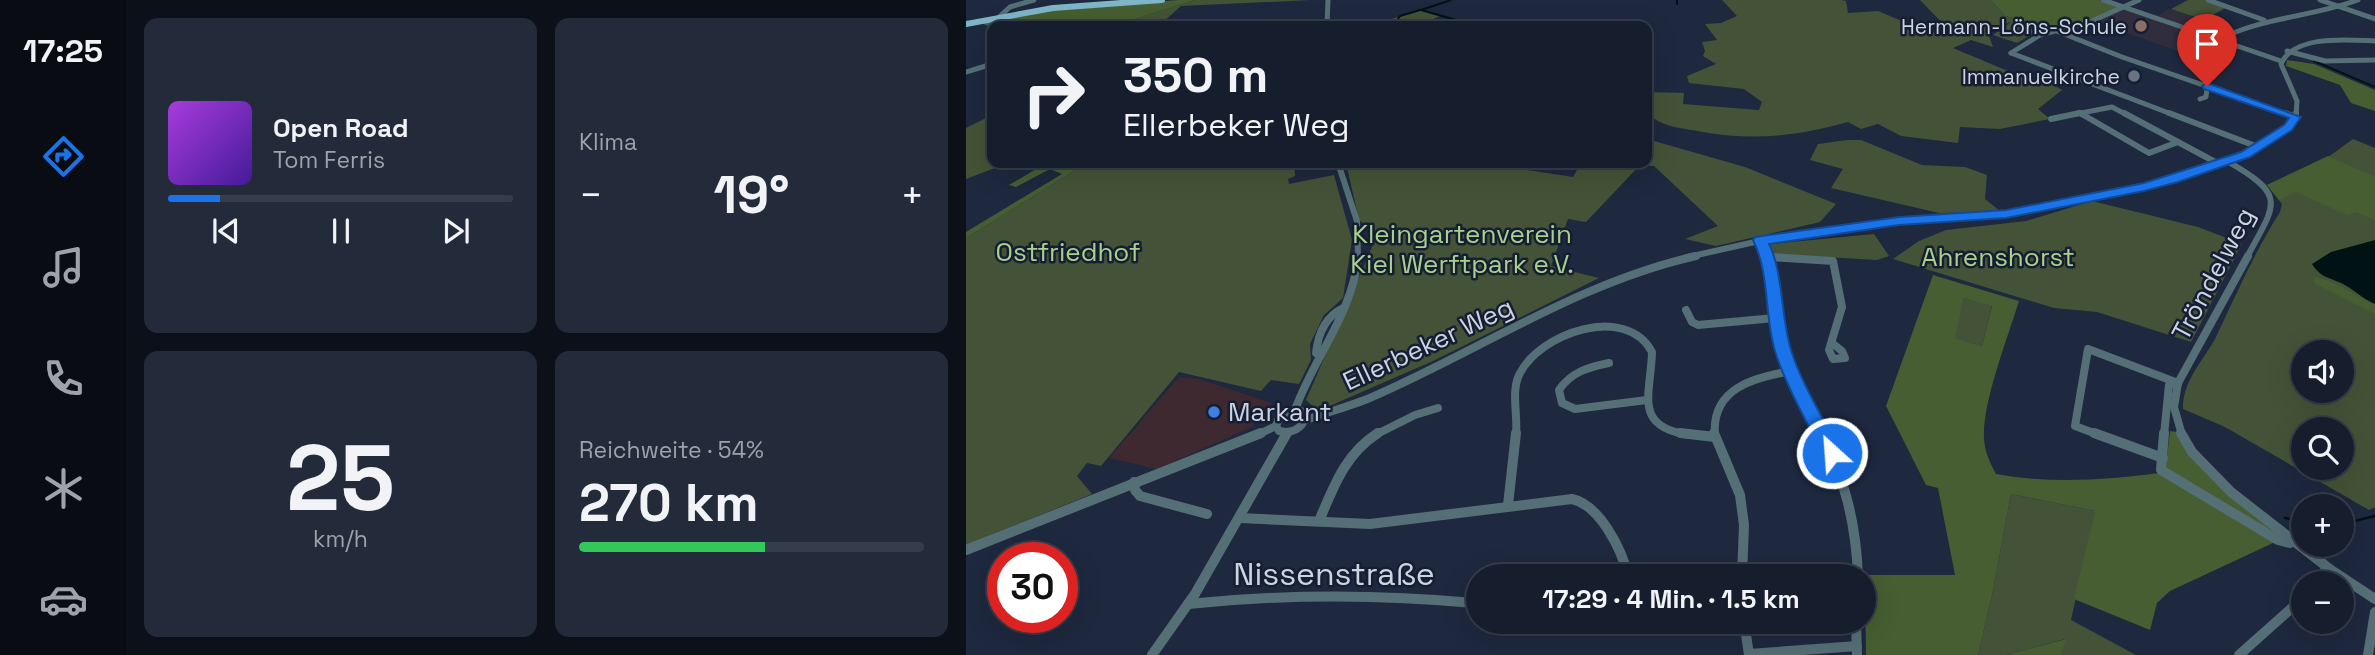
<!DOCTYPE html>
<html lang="de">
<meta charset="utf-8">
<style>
:root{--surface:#161e2e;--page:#232b3a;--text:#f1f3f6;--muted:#9ea2aa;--line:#353c4a;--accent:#1a73e8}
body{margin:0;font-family:"Space Grotesk",sans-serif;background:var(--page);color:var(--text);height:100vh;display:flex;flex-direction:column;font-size:26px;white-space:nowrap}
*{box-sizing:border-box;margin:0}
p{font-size:23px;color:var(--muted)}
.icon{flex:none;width:38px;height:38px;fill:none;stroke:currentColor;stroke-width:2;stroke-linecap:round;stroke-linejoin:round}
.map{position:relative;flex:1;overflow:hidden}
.side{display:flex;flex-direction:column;gap:18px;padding:18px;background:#0c1019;width:840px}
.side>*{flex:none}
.hud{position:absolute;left:21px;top:21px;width:665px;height:147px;border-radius:14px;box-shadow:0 7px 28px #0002,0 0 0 2px var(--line);background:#161e2e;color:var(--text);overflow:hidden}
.tools{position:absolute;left:1325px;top:340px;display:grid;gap:14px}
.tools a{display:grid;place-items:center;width:63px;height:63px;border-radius:50%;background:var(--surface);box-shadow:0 7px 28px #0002,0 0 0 2px var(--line);font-size:35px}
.speed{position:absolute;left:21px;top:542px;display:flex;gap:14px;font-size:35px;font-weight:700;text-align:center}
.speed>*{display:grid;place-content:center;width:91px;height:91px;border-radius:50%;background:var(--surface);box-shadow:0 7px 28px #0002,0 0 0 2px var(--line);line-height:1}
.speed .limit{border:10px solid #d22;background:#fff;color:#111}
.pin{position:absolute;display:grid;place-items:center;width:60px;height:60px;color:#fff;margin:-72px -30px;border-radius:50% 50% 50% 0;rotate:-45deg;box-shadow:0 0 7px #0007}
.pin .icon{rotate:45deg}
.me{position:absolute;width:77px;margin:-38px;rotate:334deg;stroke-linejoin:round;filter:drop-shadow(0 0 5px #0008)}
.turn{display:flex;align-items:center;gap:24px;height:147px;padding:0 21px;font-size:32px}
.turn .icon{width:91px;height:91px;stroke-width:2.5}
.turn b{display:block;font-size:49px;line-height:60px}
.big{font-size:52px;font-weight:700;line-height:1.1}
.side .widget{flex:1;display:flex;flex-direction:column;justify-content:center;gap:10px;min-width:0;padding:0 24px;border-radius:14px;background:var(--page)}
.side .dial{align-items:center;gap:0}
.dial b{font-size:91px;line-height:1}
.song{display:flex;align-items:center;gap:21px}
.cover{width:84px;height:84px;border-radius:10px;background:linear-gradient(135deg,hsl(280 70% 55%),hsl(260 70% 35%))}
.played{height:7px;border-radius:4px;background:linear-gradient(90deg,var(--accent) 15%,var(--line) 15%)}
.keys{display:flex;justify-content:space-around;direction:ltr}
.heat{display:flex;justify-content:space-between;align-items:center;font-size:38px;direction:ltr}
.charge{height:10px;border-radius:5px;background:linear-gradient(90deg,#34c759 54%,var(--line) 0)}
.side .tiles{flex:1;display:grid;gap:18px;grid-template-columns:repeat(2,1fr)}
.trip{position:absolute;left:500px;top:564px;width:410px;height:70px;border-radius:35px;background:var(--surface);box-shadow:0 7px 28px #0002,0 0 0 2px var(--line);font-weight:700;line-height:70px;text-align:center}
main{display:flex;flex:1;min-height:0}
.tab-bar{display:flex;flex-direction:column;width:126px;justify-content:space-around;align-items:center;background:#090c12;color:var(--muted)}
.tab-bar .icon{width:49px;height:49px}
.tab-bar .active{color:var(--accent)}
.tab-bar b{font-size:32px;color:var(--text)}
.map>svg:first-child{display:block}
.commercial{fill:#3d292f}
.education{fill:#302d3e}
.green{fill:#445337;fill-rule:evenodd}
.forest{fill:#465e31;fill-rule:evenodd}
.water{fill:#001214}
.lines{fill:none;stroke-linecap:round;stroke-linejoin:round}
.stream-far1{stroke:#001214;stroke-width:2}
.stream{stroke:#001214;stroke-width:2.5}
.minor-far3{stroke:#556f77;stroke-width:5}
.minor-far2{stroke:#556f77;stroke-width:6}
.minor-far1{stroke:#556f77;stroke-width:8}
.minor{stroke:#556f77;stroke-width:10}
.major{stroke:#7eb5c7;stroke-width:6}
.route{fill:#1a73e8;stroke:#114b97;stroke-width:2}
.education-dot{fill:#8d6e63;stroke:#151e33;stroke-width:2.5}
.worship-dot{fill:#6b7280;stroke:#151e33;stroke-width:2.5}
.shop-dot{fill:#3f7fe0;stroke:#151e33;stroke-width:2.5}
.labels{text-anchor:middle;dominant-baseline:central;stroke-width:5;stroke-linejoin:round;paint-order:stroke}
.far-poi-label{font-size:21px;fill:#ccd3e1;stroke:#151e33;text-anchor:end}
.park-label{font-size:26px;fill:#a9d189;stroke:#151e33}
.street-label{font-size:26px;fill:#ccd3e1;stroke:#151e33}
.poi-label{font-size:26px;fill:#ccd3e1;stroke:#151e33;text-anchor:start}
.near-street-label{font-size:32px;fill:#ccd3e1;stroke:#151e33}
</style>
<main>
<nav class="tab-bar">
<b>17:25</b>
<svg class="icon active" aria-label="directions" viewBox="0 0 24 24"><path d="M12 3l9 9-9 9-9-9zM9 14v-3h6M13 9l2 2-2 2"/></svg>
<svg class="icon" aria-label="music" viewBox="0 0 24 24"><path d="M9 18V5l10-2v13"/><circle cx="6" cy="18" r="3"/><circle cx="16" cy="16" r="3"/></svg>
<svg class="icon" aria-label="phone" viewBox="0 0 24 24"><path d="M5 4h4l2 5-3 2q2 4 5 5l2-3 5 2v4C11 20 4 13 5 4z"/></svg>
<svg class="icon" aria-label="climate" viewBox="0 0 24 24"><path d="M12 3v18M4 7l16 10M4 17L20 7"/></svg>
<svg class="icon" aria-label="car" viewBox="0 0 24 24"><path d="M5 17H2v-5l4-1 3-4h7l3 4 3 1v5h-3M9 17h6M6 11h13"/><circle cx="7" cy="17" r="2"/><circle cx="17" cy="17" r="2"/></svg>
</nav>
<section class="side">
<div class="tiles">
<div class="widget">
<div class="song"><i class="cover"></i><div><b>Open Road</b><p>Tom Ferris</p></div></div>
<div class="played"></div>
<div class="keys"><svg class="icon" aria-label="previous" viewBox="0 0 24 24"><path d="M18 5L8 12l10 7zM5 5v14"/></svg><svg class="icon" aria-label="pause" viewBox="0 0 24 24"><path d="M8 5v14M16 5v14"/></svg><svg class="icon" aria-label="next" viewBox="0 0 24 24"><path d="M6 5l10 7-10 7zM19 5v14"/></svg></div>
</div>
<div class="widget"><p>Klima</p>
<div class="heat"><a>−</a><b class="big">19°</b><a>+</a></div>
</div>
<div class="widget dial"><b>25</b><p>km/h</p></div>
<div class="widget"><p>Reichweite · 54%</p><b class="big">270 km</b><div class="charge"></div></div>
</div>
</section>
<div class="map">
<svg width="1409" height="655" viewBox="0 0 1409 655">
<rect width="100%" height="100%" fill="#1e283e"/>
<path class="commercial" d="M213,377L233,379L306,403L286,427L191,469L143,458Z"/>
<g class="education">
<path d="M1157,9L1259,44L1246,51L1236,60L1128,21Z"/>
<path d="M1204,9L1244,22L1231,30L1191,16Z"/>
</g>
<g class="green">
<path d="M229,0H345L215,6L195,24L147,26Z"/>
<path d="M756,0H875L880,1L882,13L912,11L962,32L987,34L954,0H1025L1039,16L1054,20L1047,22L1071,31L1051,43L1027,35L1045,22L1021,30L1027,47L1005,40L987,48L1068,82L1075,78L1096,90L1072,109L1084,119L1034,129L994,127L992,143L935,136L912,124L895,129L882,122C828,137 785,141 731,131C709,127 697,127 681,113V92L718,93L717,104L793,110L796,102L778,89L723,83L721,76L750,64L737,56L739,51L736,42L751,40L739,24L755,23L771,16Z"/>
<path d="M1222,0H1239L1261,7L1238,20L1205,9Z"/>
<path d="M455,10L474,16L452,26H411L412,23Z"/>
<path d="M26,115V163H42L0,179V128Z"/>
<path d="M681,139L779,167L870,204L854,222L750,246L719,239L752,226L688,166L674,165L620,222L602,219L585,266L633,278L467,361L352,411L340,400L409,240L406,230L393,220L380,163H516L607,177L615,163H681Z"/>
<path d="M1387,139L1409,148V507L1403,510L1259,427L1217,409C1216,381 1238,360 1250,337C1270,295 1289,251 1314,212L1316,204L1301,185L1365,155ZM1337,352H1376V390H1337ZM1337,429H1376V467H1337Z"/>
<path d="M881,140H895L956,165L999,167L1021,175L1019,199L1035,212L973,213L865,188L877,169L844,160L852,144Z"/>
<path d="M121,163H328L329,176L322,179L323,184L368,175L386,240L377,298L358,315L344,344L345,360L333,384L305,380L295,391L213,372L135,466L121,463L111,476L126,494L0,545V238Z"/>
<path d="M1126,201L1232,227L1276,244L1225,342L1131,312L1088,308L927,259L953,241L980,230L1060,221Z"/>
<path d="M908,234L923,256L911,260L806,254L804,244Z"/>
<path d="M998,298L1026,305L1016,346L988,338Z"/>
<path d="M1045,494L1129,511L1105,620L1170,655H1095L1099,639L1040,655H1012L1027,591Z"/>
</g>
<g class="forest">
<path d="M212,0H229L150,25L167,26L26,28L13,22L83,10Z"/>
<path d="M1025,0H1133L1154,8L1123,20L1085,29L1039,16Z"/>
<path d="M1321,60L1348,64L1409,90V111L1385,103L1374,85L1320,66Z"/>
<path d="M1362,156L1409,177V220L1390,212L1381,215L1330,192L1313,200L1301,185Z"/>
<path d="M121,163L0,238V232L96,174L84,169L50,187L43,185L72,168L52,164Z"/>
<path d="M967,275L1053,301C1042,337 1016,403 1018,439C1019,452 1024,463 1030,474C1084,484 1140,480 1193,473L1200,466L1204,431L1211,432C1236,479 1278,506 1320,537L1204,591L1191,603L1184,630L1108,599L1129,511L1045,494L1027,591L1012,655H900L899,575H989L972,488L960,485L920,406ZM998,298L1026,306L1016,346L989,338Z"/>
<path d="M1348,277C1372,281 1387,295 1409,304V314L1348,283Z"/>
<path d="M1100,639L1095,655H1040Z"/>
</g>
<path class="water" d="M1409,240V304C1396,299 1387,288 1375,283C1362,277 1354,277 1346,264L1365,252Z"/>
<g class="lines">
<g class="stream-far1">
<path d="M485,0L455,10L497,22"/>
<path d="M711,0V4"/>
<path d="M503,24L509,26"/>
<path d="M427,26L434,16L454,10"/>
<path d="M1348,61L1409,87"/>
</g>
<g class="stream">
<path d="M1319,518L1337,521"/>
<path d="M1376,524L1409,516"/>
</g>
<g class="minor-far3">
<path d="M1137,0L1315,61"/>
<path d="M1242,0L1298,20"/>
<path d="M1354,0L1409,19"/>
<path d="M33,17L44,7L68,0"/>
<path d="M361,26L362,0"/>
<path d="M1088,30L1156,57L1324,115"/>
<path d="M1252,40C1296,17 1346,17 1392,0"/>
<path d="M1321,51L1359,61L1409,60"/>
<path d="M1045,53L1208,115"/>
<path d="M1045,53L1074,35L1126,21L1173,0"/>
<path d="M0,72L26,64"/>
<path d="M1234,99L1240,97L1244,62"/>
<path d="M1113,113L1117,115"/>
<path d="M1105,115L1146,107L1161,115"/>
<path d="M1330,115L1331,101L1315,64C1328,34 1382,40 1409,41"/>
</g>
<g class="minor-far2">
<path d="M1114,113L1183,153L1212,142"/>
<path d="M1158,113L1253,164"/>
<path d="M1203,113L1292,147"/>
<path d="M1319,113L1330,117"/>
<path d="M1085,119L1114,113"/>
<path d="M1261,161C1322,196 1310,203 1281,257"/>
<path d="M372,163L391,221L392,257"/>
<path d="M795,240L801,257"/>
<path d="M722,257L816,236L933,221L1040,214L1208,180L1273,158L1322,127L1330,113"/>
<path d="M803,257H809"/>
</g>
<g class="minor-far1">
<path d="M801,256L813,339L828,377L857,435"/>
<path d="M803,257L867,261L876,307L863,350L867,359L879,358L876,351L866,343"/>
<path d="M720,310L726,322L732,325L809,318"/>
<path d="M354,356L350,353C352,334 359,317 377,308"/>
<path d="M643,363C623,367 605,372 593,390L596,403L609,409L681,400"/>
<path d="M329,410C347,359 388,311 392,256"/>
<path d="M329,410L338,412L340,416C336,429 326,434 313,431L310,426L314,416Z"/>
<path d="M340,420C362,412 385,406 406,397C514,350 614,282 730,256"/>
<path d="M291,435L310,426"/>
<path d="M409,435L449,415L472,408"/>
<path d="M550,435C552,416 545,392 553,375C573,333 660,303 686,352C685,394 666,427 724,435"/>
<path d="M749,435C745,388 789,377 826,371"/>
<path d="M1133,435L1109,426L1122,349L1212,383"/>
<path d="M1198,435L1203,385L1212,383"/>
<path d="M1216,435L1208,407L1212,383L1282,256"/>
</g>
<g class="minor">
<path d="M714,433L749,437"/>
<path d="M748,433L774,495L778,525L776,576"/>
<path d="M856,433C879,480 890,524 892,576"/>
<path d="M1128,433L1197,458"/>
<path d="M1198,433L1195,470L1312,540L1324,543L1328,539"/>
<path d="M1215,433L1226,452L1265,492L1365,570L1409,599"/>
<path d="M168,482L169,490L174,496L241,514"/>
<path d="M542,505L550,433"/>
<path d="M274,518L404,524L606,499C634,505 656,550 662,576"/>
<path d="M353,521C368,486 379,454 412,433"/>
<path d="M0,550L295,433"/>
<path d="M1353,583L1360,574L1359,566"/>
<path d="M222,604C318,594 412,594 508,603L513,601"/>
<path d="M778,621L783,655"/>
<path d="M890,621L891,655"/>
<path d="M783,654L891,646"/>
<path d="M186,655L229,594L321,433"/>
<path d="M1273,655L1337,598"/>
<path d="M1402,655L1409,612"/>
</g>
<path class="major" d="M0,24L87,8L196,0"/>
</g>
<path class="route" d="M1241,83L1335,117L1326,130L1284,157L1212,182L1178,191L1040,218L933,225L803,244C817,271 815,317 825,350C835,383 859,421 875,453L872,458L866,460L859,458C843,426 819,384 809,351C798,315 804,274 787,240L789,237L933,217L1040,210L1178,183L1275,152L1318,125L1323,118L1238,89L1236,86Z"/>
<circle class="education-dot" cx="1175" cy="26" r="7"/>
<circle class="worship-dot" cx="1168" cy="76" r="7"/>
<circle class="shop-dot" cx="248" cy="412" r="7"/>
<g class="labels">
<g class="far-poi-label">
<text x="1161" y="26">Hermann-Löns-Schule</text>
<text x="1154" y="76">Immanuelkirche</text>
</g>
<g class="park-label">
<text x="496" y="234">Kleingartenverein<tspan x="496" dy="30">Kiel Werftpark e.V.</tspan></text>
<text x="102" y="252">Ostfriedhof</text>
<text x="1032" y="257">Ahrenshorst</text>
</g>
<g class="street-label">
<text transform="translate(1247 274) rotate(-62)">Tröndelweg</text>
<text transform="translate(462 344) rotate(-25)">Ellerbeker Weg</text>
</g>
<g class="poi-label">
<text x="262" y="412">Markant</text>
</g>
<g class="near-street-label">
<text x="368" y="574">Nissenstraße</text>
</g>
</g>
</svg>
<div class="tools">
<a><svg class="icon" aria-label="sound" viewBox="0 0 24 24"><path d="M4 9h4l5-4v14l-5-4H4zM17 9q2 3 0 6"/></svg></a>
<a><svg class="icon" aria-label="search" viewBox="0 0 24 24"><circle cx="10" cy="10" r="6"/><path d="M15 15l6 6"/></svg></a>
<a>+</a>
<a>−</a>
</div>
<div class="speed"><div class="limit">30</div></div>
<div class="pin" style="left:1241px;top:86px;background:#d93025"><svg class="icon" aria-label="arrive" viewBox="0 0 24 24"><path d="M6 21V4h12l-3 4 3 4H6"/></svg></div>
<svg class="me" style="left:866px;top:453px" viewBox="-20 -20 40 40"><circle r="17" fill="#1a73e8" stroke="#fff" stroke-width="3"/><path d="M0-11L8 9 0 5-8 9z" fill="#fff"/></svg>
<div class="trip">17:29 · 4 Min. · 1.5 km</div>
<div class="hud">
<div class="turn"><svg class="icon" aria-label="right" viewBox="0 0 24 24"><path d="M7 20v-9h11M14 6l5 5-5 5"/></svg><div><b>350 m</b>Ellerbeker Weg</div></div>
</div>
</div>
</main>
